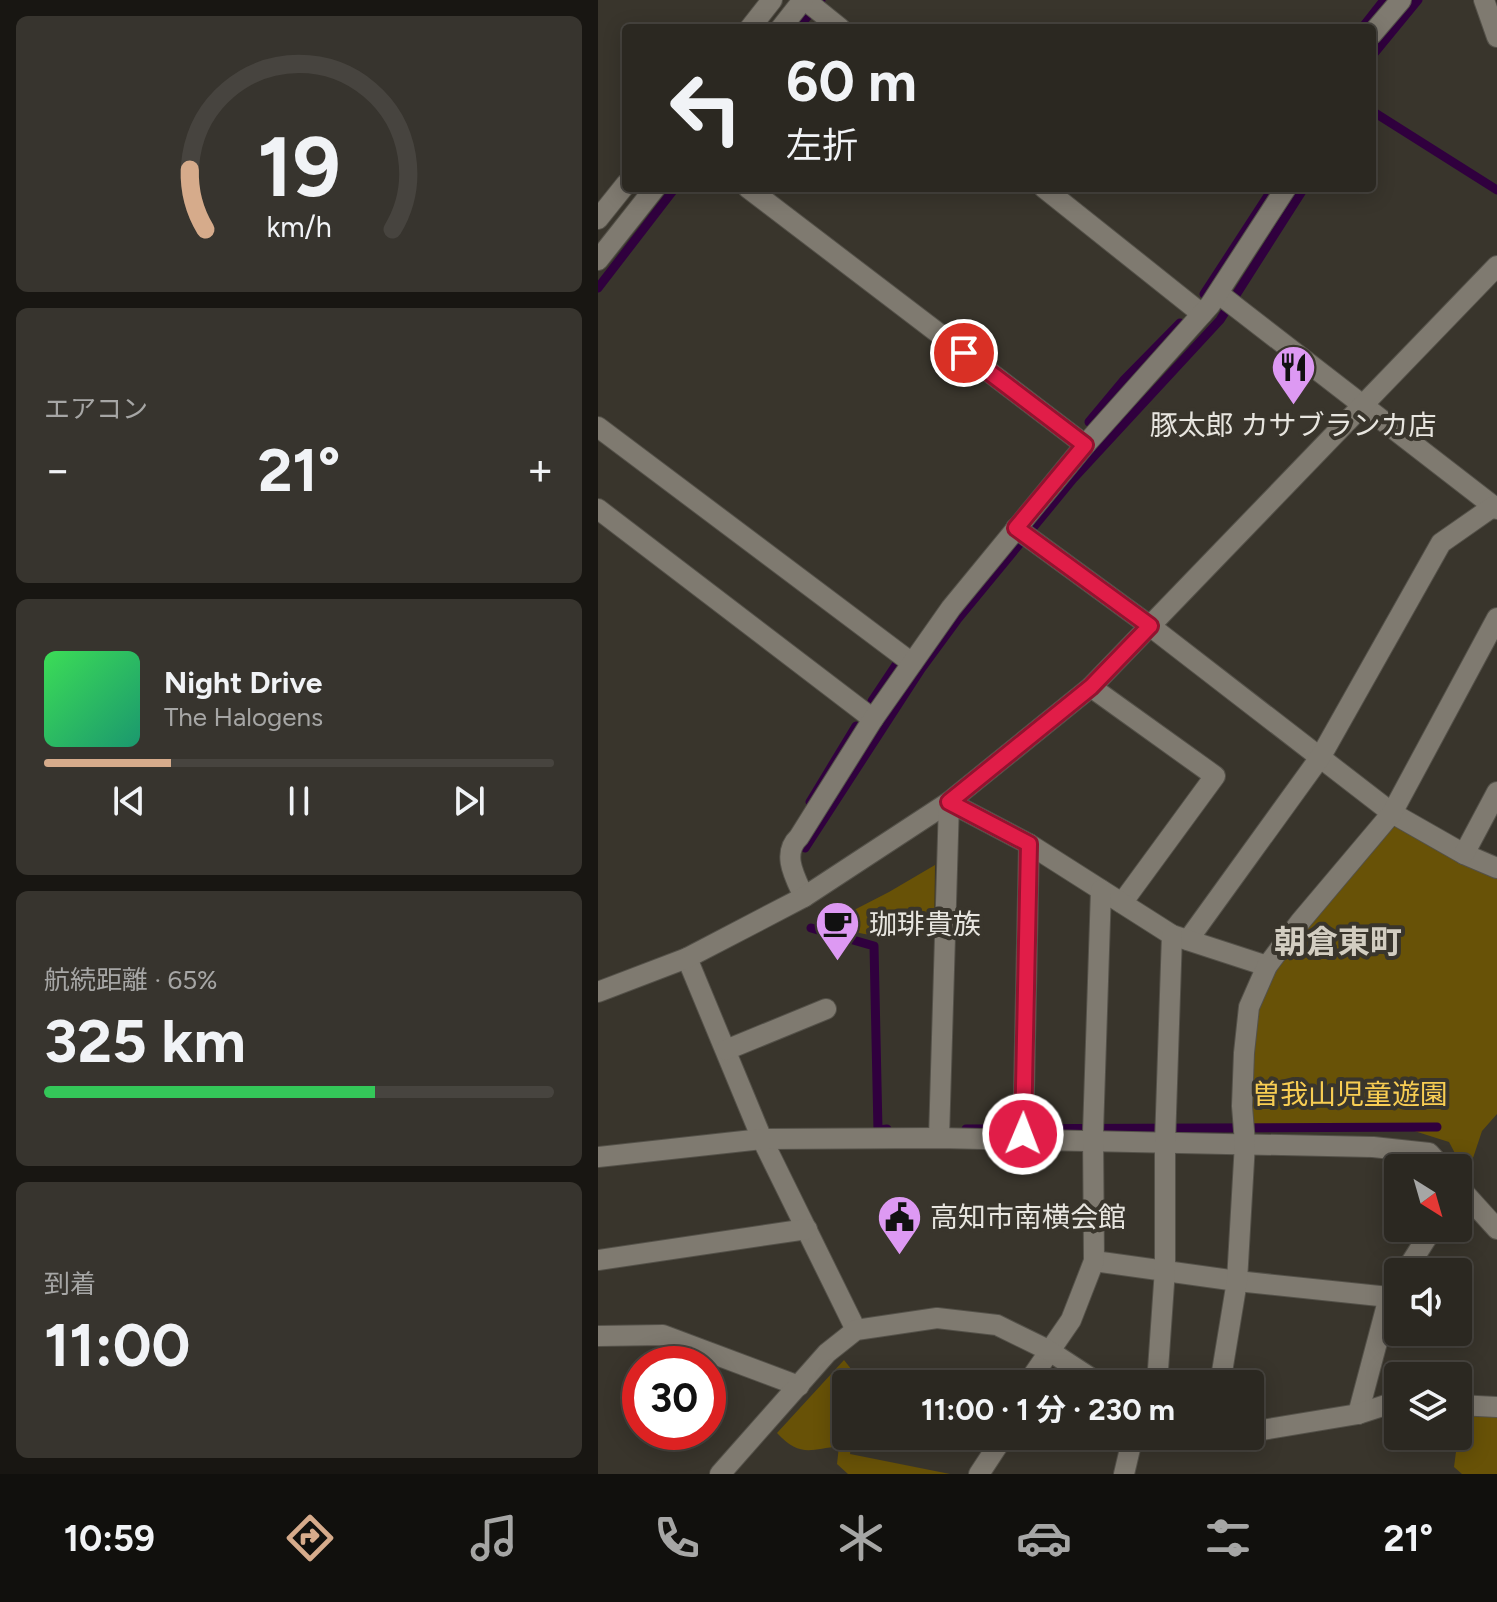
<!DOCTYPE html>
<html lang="ja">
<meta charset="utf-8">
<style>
:root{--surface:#2b2821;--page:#37342e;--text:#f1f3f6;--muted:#a6a6a5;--line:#47443f;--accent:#d6ab8b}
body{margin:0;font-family:Figtree,"Noto Sans JP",sans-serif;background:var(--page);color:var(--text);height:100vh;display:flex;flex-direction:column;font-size:30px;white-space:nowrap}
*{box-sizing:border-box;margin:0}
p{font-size:26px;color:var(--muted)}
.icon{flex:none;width:44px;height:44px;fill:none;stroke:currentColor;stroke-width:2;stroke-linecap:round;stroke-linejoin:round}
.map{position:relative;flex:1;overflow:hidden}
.details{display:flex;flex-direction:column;gap:16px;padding:16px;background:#181612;width:598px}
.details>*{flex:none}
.top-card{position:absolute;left:24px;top:24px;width:754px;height:168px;border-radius:8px;box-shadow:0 4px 20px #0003,0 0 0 2px var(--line);background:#2b2821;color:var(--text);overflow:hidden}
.needle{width:52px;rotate:143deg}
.controls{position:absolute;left:786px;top:1154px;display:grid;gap:16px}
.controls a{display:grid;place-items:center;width:88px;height:88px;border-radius:8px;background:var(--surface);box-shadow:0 4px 20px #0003,0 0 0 2px var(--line);font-size:40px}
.speed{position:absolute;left:24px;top:1346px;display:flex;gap:16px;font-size:40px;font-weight:700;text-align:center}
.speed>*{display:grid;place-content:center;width:104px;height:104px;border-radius:50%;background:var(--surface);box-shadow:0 4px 20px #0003,0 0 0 2px var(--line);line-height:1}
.speed .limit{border:12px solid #d22;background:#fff;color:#111}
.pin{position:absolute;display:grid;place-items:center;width:68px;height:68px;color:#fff;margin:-34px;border:4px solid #fff;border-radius:50%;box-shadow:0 2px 8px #0007}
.me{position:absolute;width:88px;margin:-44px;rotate:1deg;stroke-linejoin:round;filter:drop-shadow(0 0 6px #0008)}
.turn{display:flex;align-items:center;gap:28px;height:168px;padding:0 32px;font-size:36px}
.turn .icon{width:104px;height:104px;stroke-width:2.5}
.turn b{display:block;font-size:56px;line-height:68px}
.big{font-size:60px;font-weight:700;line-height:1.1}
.details .widget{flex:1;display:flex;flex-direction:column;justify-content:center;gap:12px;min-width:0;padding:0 28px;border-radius:12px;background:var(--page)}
.details .dial{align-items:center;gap:0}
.dial svg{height:208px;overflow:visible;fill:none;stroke:var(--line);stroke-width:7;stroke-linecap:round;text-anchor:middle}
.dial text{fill:var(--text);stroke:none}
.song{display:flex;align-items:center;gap:24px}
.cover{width:96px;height:96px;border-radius:12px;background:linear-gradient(135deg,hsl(130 70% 55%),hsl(160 70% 35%))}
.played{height:8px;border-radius:4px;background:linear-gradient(90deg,var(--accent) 25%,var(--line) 25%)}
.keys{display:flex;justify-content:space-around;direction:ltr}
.heat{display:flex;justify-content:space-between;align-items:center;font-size:44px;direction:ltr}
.charge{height:12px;border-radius:6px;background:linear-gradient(90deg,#34c759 65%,var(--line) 0)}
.trip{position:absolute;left:234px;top:1370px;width:432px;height:80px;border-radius:8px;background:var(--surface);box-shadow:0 4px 20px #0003,0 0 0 2px var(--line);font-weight:700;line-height:80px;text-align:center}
.menu{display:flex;height:128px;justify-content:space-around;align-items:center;background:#11100d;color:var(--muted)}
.menu .icon{width:56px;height:56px}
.menu .selected{color:var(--accent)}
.menu b{font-size:36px;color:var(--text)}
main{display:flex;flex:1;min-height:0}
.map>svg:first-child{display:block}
.park{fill:#685207}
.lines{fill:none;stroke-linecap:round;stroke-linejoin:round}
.stream{stroke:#30003e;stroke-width:9}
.minor-casing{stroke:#545149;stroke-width:22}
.minor{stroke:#7f7a70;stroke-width:20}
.route-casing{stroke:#92132f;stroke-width:20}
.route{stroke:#e11d48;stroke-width:14}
.labels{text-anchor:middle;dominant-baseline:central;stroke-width:8;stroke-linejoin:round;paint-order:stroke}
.poi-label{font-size:28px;fill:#e7e5df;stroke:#39352c;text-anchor:start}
.park-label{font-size:28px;fill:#f8cd53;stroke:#39352c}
.quarter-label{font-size:32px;font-weight:bold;fill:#d2cdc1;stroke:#39352c}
</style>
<main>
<section class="details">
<div class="widget dial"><svg viewBox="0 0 100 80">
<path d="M14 69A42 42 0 1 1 86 69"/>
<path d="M14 69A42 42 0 0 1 8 46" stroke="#d6ab8b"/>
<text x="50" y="56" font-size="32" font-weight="700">19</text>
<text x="50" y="72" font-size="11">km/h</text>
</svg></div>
<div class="widget"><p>エアコン</p>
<div class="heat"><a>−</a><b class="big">21°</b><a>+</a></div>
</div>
<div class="widget">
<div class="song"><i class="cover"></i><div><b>Night Drive</b><p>The Halogens</p></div></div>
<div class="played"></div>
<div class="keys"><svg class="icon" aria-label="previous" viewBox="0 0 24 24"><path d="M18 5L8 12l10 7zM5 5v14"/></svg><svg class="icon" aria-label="pause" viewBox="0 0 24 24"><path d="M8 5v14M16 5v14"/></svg><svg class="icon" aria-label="next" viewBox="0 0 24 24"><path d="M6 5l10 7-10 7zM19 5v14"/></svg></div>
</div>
<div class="widget"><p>航続距離 · 65%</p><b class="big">325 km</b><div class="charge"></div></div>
<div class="widget"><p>到着</p><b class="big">11:00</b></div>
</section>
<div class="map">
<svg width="899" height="1474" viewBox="0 0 899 1474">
<rect width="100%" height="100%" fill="#39352c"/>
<g class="park">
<path d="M794,813L899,868V1114L884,1131L869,1176L851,1142L810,1129L653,1125L646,1053L669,966Z"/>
<path d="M337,865L336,934L277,936L225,926L291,892Z"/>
<path d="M246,1360L265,1384H248V1436H255L252,1454L352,1474H250L239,1464L241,1446C212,1450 201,1457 179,1433Z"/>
<path d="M863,1414L899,1416V1474H864L856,1467Z"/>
</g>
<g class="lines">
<g class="stream">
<path d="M200,28L223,0"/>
<path d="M764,28L786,0"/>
<path d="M774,56L820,0"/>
<path d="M774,111L899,190"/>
<path d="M0,288L77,188"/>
<path d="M606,294L675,188"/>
<path d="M491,422L526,380L582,323"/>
<path d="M274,701L298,665"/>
<path d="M212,802L258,726"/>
<path d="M207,848L323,669L359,620L475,479L622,320L706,188"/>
<path d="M213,928L276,946L280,1130L289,1129"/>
<path d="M368,1129L839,1127"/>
</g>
<defs>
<g id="minor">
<path d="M207,0L242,28"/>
<path d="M886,0L899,37"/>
<path d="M152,28L174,0"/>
<path d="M183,28L205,0"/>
<path d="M774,34L803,0"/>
<path d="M150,188L487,445"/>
<path d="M446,188L604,314"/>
<path d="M0,219L28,184"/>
<path d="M0,260L57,188"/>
<path d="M621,294L899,509"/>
<path d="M0,427L314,663"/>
<path d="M0,509L275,719"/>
<path d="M418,528L552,626L794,813L866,854L899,868"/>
<path d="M493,687L617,776L524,903"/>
<path d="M866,854L899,792"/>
<path d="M206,897C197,877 183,854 201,837L275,719L353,608L487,445L612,305L688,188"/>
<path d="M590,940L723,756L843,543L896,506"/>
<path d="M89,958L164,1139L258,1330"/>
<path d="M0,992L89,958L206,897L351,802L493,687L899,266"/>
<path d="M128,1050L228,1009"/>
<path d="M341,1138L351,802L431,844L574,935L669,966"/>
<path d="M425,1139L431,844"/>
<path d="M0,1157L164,1139L341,1138L775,1147L831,1153L845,1168"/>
<path d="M860,1186L899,1229"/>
<path d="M0,1260L209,1229"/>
<path d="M496,1261L639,1281L791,1297"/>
<path d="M807,1272L835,1228"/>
<path d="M0,1336L65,1335L201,1386"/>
<path d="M429,1384L473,1320L496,1261L495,1133L503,890"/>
<path d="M559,1384L567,1269V1143L574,935"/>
<path d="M622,1384L639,1281L647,1143L644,1106L646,1053L651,1007L669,966L702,922L794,813L899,618"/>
<path d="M860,1405L899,1407"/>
<path d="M760,1414L791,1297L800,1283"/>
<path d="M652,1432L760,1414L800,1401"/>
<path d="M122,1474L229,1353L258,1330L339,1318L399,1325L450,1350L502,1384"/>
<path d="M381,1474L406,1436"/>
<path d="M526,1474L535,1436"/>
</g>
</defs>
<use href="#minor" class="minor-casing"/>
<use href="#minor" class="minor"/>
</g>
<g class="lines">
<defs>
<path id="route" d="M366,353L487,445L418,528L552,626L493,687L351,802L431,844L425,1134"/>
</defs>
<use href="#route" class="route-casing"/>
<use href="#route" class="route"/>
</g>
<defs>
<symbol id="restaurant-pin" viewBox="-11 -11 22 30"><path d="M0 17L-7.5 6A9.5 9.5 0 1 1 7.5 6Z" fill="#dd99f3" stroke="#39352c"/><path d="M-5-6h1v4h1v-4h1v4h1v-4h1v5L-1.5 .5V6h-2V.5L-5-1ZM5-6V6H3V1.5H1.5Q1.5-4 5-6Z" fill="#111"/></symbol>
<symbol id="cafe-pin" viewBox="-11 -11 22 30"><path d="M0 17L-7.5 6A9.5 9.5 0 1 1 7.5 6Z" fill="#dd99f3" stroke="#39352c"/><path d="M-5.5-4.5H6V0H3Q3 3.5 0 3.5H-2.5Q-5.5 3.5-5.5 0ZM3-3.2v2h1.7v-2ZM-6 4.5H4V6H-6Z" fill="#111"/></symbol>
<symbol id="civic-pin" viewBox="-11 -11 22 30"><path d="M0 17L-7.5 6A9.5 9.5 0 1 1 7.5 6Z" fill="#dd99f3" stroke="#39352c"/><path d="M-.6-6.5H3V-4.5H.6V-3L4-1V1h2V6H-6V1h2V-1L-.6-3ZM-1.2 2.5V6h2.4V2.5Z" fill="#111"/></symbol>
</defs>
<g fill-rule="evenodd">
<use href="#restaurant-pin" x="670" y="342" width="51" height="69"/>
<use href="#cafe-pin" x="214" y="898" width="51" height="69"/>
<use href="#civic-pin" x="276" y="1192" width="51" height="69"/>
</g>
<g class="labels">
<g class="poi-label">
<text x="695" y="425" text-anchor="middle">豚太郎 カサブランカ店</text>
<text x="271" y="924">珈琲貴族</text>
<text x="332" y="1217">高知市南横会館</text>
</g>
<g class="park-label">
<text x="752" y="1094">曽我山児童遊園</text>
</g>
<g class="quarter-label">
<text x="740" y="942">朝倉東町</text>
</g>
</g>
</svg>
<div class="controls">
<a><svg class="needle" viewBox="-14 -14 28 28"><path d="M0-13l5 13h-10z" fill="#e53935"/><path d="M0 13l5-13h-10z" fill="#a6a6a5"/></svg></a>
<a><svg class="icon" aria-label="sound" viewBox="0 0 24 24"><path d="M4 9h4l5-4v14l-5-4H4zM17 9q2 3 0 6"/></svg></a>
<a><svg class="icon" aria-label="layers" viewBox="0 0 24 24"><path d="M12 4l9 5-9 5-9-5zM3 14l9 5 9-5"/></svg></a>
</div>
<div class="speed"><div class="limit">30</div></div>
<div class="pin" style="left:366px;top:353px;background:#d93025"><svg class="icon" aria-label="arrive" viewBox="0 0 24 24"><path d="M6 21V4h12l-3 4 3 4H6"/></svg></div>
<svg class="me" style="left:425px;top:1134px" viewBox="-20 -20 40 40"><circle r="17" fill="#e11d48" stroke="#fff" stroke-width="3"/><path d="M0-11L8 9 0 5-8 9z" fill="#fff"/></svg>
<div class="trip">11:00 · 1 分 · 230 m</div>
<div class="top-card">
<div class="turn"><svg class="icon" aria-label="left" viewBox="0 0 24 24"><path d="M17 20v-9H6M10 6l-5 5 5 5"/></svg><div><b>60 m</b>左折</div></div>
</div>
</div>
</main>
<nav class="menu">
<b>10:59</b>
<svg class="icon selected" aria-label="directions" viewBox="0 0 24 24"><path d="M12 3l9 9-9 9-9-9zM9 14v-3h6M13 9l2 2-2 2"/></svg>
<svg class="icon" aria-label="music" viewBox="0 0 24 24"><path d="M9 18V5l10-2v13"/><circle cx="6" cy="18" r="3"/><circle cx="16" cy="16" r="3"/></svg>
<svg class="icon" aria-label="phone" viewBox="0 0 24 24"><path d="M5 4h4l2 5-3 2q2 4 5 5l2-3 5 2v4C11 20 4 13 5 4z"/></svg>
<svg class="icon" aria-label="climate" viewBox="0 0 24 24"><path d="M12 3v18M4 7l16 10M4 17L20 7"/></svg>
<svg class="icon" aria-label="car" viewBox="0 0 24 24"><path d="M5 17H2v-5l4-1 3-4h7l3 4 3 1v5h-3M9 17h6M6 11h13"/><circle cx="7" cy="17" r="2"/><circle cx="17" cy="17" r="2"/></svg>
<svg class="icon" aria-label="filters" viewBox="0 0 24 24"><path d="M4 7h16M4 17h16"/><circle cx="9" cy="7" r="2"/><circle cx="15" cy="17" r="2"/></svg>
<b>21°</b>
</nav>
